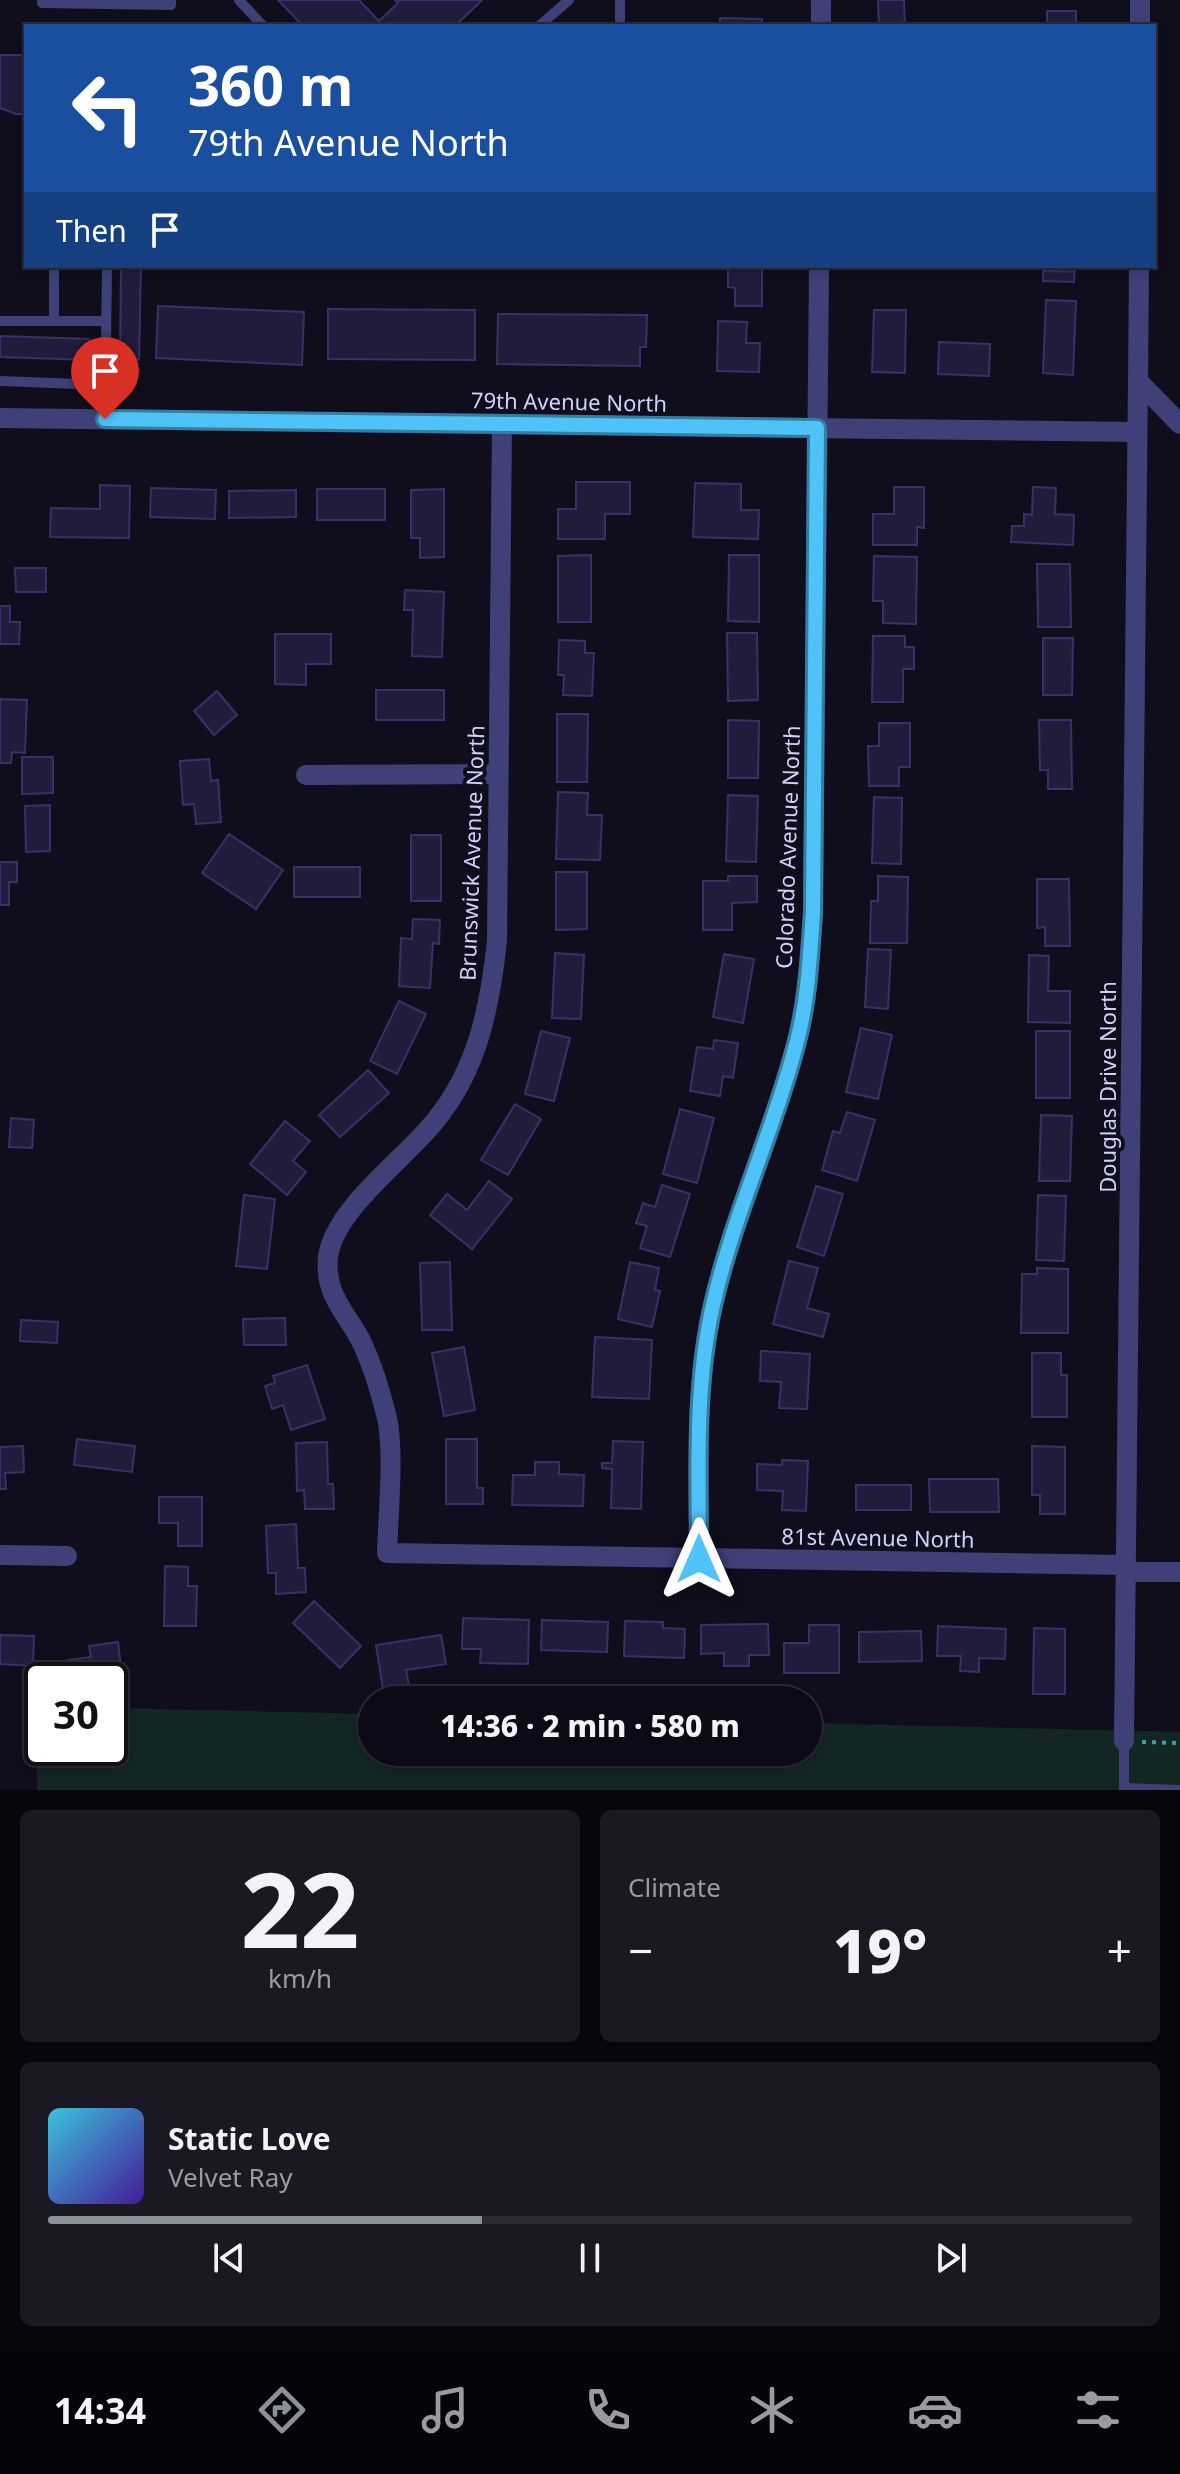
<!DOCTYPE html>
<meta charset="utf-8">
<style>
:root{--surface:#0c0a16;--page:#1a1823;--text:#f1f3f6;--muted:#9a9aa1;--line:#2c2b35;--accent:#8c9099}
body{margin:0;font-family:"Noto Sans",sans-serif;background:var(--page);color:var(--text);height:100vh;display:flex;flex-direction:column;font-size:30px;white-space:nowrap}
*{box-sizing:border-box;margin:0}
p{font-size:26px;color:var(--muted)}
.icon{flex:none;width:44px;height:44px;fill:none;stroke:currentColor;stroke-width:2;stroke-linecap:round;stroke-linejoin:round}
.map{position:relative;height:1790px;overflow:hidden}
.details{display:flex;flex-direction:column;gap:20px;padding:20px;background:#07060c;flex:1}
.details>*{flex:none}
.banner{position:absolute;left:24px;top:24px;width:1132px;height:244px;border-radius:0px;box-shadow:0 4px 12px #0003,0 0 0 2px var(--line);background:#1a4fa0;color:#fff;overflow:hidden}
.speed{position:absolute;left:24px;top:1662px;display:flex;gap:16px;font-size:40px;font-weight:700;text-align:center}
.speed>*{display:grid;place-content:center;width:104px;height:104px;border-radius:50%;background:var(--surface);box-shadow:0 4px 12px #0003,0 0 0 2px var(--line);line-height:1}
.speed .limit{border:4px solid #111;border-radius:12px;background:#fff;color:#111}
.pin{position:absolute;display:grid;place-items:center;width:68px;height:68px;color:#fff;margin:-82px -34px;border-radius:50% 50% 50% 0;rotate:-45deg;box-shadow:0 0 8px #0007}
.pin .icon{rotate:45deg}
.me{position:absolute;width:88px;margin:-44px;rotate:0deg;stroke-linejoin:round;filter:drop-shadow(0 0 6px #0008)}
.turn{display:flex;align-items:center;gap:28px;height:168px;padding:0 32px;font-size:36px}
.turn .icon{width:104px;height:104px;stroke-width:2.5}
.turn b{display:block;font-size:56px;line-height:68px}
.then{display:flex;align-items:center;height:76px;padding:0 32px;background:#0003;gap:16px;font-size:30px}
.big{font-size:60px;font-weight:800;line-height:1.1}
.details .widget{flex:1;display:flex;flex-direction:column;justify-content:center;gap:12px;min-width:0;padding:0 28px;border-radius:12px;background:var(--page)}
.details .dial{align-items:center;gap:0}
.dial b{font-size:104px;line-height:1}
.song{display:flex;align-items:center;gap:24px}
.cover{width:96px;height:96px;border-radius:12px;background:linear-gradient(135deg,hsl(190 70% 55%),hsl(260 70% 35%))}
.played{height:8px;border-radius:4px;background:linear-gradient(90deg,var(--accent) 40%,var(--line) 40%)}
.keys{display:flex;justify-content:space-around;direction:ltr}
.heat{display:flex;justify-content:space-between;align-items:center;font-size:44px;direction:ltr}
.details .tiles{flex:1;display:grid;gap:20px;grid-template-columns:1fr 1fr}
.widget:last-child{grid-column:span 2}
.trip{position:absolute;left:358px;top:1686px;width:464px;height:80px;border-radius:40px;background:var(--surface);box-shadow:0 4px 12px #0003,0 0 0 2px var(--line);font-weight:800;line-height:80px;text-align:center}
.dock{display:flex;height:128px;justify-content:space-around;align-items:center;background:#050409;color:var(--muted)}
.dock .icon{width:56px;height:56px}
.dock .selected{color:var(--accent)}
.dock b{font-size:36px;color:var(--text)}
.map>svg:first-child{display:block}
.green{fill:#122624}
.building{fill:#211c3c;stroke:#383165;stroke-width:2}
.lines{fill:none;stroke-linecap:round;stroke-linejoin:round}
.path{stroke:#3ba296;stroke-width:4;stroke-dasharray:4 6;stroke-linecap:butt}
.lane{stroke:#3f4077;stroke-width:10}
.street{stroke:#3f4077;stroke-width:20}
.route-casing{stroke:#337fa1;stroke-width:20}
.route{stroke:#4fc3f7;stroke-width:14}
.labels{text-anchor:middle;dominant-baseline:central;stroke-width:8;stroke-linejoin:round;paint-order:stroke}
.street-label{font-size:22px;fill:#d2d0f9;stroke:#100e1d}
</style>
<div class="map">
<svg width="1180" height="1790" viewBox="0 0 1180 1790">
<rect width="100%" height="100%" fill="#100e1d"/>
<path class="green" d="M36,1706H42V1748H110V1708L372,1714V1752H808V1723L1180,1732V1790H37Z"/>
<g class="building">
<path d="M278,0H359L379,21L398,3L395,0H482L455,26H303Z"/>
<path d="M878,0H904L905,26H879Z"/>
<path d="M1047,11H1076V26H1031V24H1047Z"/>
<path d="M720,18L762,19V26H720Z"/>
<path d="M0,55H26V114H16L0,108Z"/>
<path d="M121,266H141L139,360L120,359Z"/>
<path d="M728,266H762V306H735V288L728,287Z"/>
<path d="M1043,266H1075L1074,282L1043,281Z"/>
<path d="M1044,266H1076L1075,272L1044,271Z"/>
<path d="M1046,300L1076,301L1073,375L1043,373Z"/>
<path d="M158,306L304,312L302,365L156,358Z"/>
<path d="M328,309L475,310V360L328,359Z"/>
<path d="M874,310H906L905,373L872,372Z"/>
<path d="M498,314L647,315L646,347H640V366L497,364Z"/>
<path d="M718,321L747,322L746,343H760L759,372L717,371Z"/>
<path d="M0,336L89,339L88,360L0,357Z"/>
<path d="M939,342L990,344L989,376L938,374Z"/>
<path d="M576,482H630V514H605V539H558V509H576Z"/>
<path d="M695,483L741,484V510H759L758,539L693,537Z"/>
<path d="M100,485L130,486L129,538L50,537L51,508L100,509Z"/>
<path d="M894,487H924V528L917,527V545H873V514H894Z"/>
<path d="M1033,487L1056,488L1055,514L1074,515L1073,545L1011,542L1012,526H1024V514L1032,515Z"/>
<path d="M151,488L216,490L215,519L150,517Z"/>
<rect x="317" y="489" width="68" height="31"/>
<path d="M444,489V557L420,558V538H411V490Z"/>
<path d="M296,490V517L229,518V491Z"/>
<path d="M591,555V622H558V556Z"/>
<path d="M729,555H759V622L728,621Z"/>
<path d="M874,556L917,557L916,624L883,623V601H873Z"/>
<path d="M1037,564H1070L1071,627H1038Z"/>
<path d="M15,568H46V592H16Z"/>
<path d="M405,590L444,592L442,657L412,656L413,610H404Z"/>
<path d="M0,606H10V622H20L19,644H0Z"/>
<path d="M727,633H757L758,700L728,701Z"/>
<path d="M275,634H331V664H306V685L275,684Z"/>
<path d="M873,636H905V647H914V669H903V702H872Z"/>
<path d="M1043,638H1073L1072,695H1043Z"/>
<path d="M559,640L585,641V653H594L592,696L563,695L564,675H558Z"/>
<rect x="376" y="690" width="68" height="30"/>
<path d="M217,691L237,715L214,735L194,711Z"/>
<path d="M0,699L27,700L25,753L12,752L11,763H0Z"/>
<path d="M557,714H588L587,782H557Z"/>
<path d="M728,720L759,721L758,778H728Z"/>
<path d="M1039,720H1071L1072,789H1048V770H1040Z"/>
<path d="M879,723H910V767H899V786H869L868,746H879Z"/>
<path d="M22,757H53V793L22,794Z"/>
<path d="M209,759L211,781L218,780L221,822L196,824L194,804L183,805L180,761Z"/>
<path d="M558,792L588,793L587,815H602L600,860L556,859Z"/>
<path d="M728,795L758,796L756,862L726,861Z"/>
<path d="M874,797L902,798L901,864L872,863Z"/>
<path d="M50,805V851L26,852L25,806Z"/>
<path d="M229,834L283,870L256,909L202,873Z"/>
<rect x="411" y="835" width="30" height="66"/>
<path d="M0,862H17V882H9V905H0Z"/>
<rect x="294" y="867" width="66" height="30"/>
<path d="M556,872H587V929L556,930Z"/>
<path d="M728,876H757V902L732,903V930H703V881H728Z"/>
<path d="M878,876L908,877L907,943H870L871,901H878Z"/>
<path d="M1037,879H1069L1070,946H1045V927L1037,928Z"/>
<path d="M413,919L440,920L439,944L433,943L430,988L399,986L401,938L412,939Z"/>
<path d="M868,949L891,950L888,1009L865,1007Z"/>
<path d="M555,953L584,955L581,1019L552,1018Z"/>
<path d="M724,954L754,959L743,1023L713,1017Z"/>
<path d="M1029,955L1049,956L1048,991H1070V1023L1028,1022Z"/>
<path d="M399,1001L426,1014L397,1074L370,1061Z"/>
<path d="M861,1028L892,1035L878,1099L846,1092Z"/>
<path d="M541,1031L570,1038L554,1101L525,1094Z"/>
<rect x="1036" y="1031" width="34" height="67"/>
<path d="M714,1040L738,1043L733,1078L723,1076L720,1096L690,1091L697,1047L713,1049Z"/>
<path d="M368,1070L389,1093L340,1137L319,1115Z"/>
<path d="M515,1104L541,1119L508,1175L481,1160Z"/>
<path d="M680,1109L714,1118L697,1183L663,1174Z"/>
<path d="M847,1112L875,1120L857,1181L822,1170L833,1131L840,1133Z"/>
<path d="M1041,1115L1072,1116L1070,1181H1039Z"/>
<path d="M11,1118L34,1120L32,1148L9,1147Z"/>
<path d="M285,1121L310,1141L293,1161L306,1172L287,1195L250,1164Z"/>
<path d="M489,1181L512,1199L472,1249L430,1215L447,1194L467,1210Z"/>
<path d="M662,1185L690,1194L670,1257L640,1248L647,1226L636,1223L643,1203L655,1207Z"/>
<path d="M816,1186L843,1194L824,1256L797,1247Z"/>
<path d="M244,1195L275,1199L267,1269L236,1266Z"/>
<path d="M1038,1195L1066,1196L1064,1261L1036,1260Z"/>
<path d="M789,1261L818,1268L807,1308L829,1314L823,1337L773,1324Z"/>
<path d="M450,1262L452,1330H422L420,1263Z"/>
<path d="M630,1262L659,1268L655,1290L660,1291L652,1327L618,1319Z"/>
<path d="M1037,1268L1068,1269V1333H1021L1022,1274H1037Z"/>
<path d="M285,1318L286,1345H244L243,1319Z"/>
<path d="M21,1320L58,1322L57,1343L20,1341Z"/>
<path d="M595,1337L652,1340L649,1399L592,1397Z"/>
<path d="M464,1347L475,1410L444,1416L432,1353Z"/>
<path d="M761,1351L810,1354L807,1409L779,1408L781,1382L760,1381Z"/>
<path d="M1032,1353H1061V1375H1067V1417H1032Z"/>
<path d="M307,1365L325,1419L291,1430L283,1405L272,1409L265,1386L275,1383L273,1376Z"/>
<path d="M77,1439L135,1446L132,1472L74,1465Z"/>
<path d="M446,1439H477V1488H483V1504H446Z"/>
<path d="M613,1441L643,1442L641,1509L611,1508L612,1469L602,1468V1463H612Z"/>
<path d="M327,1442L328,1484H333L334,1509H305L304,1490L297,1491L296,1443Z"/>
<path d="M23,1446L24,1472L5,1473L6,1489H0V1447Z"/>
<path d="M1032,1446L1065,1447V1514H1040V1495H1032Z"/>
<path d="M782,1460L808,1461L806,1511L782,1510L783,1491L757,1490V1464L782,1465Z"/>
<path d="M535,1462H559V1474L584,1475L583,1506L512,1505L513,1475H535Z"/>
<path d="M929,1479H998L999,1512H930Z"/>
<rect x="856" y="1485" width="55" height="25"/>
<path d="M159,1497H202V1546H178V1523H159Z"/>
<path d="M296,1524L298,1568H305L306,1592L276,1594V1573H268L266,1526Z"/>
<path d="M165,1566L188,1567V1586H197L196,1626H164Z"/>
<path d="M314,1601L361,1646L340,1668L293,1623Z"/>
<path d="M463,1618L529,1620L528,1664L480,1663L481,1649H462Z"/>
<path d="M542,1620L608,1622L607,1652L541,1650Z"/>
<path d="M625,1621L663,1622V1628L685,1629L684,1658L624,1656Z"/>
<path d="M768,1624L769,1655H749V1666H724V1653L701,1654V1625Z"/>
<path d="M809,1625H839V1673H784V1643H809Z"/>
<path d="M938,1626L1006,1629L1005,1659L979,1658V1672L960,1671L961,1656H937Z"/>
<path d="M1034,1628L1065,1629V1694H1033Z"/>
<path d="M921,1631L922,1661L859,1662V1632Z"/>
<path d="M0,1635L34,1636L33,1666L0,1664Z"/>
<path d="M441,1635L446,1664L406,1670L409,1686L383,1690L376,1645Z"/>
<path d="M118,1642L123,1683L110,1685V1680H71L68,1660L91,1657L89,1646Z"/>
</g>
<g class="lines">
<path class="path" d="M1142,1742L1180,1743"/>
<g class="lane">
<path d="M42,0V3L171,5V0"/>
<path d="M239,0L263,26"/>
<path d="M539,26L569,0"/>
<path d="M620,26V0"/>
<path d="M0,321H106"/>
<path d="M54,321V266"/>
<path d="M0,381L105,385"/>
<path d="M105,419L107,266"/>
<path d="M1124,1741V1790"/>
<path d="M1124,1788L1179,1790"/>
</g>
<g class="street">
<path d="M821,26V0"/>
<path d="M1140,26V0"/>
<path d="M1139,266L1138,381L1180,424"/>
<path d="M0,418L1137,432"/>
<path d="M502,424L497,941C490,1006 478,1069 435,1121C404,1160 334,1209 328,1257C324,1298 349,1314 363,1345C373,1367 380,1390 386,1414C395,1447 388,1516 387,1553L1127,1565"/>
<path d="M306,775L498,774"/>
<path d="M0,1555L67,1556"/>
<path d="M699,1559C699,1474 694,1388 713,1305C734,1216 773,1133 796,1045C807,1002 810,956 813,912L819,266"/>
<path d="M1127,1572H1180"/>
<path d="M1124,1741L1138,381"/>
</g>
</g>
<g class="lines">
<defs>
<path id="route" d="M105,419L817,428L813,912C810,956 808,1002 796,1045C773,1133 733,1216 713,1305C694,1388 699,1474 699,1559"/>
</defs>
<use href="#route" class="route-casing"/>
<use href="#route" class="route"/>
</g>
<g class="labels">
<g class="street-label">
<text transform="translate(569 401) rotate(1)">79th Avenue North</text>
<text transform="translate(787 847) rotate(-88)">Colorado Avenue North</text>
<text transform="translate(471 853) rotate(-88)">Brunswick Avenue North</text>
<text transform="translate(1107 1087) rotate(-90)">Douglas Drive North</text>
<text transform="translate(878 1537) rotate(1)">81st Avenue North</text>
</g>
</g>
</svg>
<div class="speed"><div class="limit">30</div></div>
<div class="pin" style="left:105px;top:419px;background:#d93025"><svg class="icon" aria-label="arrive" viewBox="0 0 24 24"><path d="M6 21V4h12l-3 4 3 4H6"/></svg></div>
<svg class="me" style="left:699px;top:1559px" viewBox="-20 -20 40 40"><path d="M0-17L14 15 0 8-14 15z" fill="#4fc3f7" stroke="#fff" stroke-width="4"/></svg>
<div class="trip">14:36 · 2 min · 580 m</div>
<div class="banner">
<div class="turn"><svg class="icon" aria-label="left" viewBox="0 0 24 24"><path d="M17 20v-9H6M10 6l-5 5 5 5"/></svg><div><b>360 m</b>79th Avenue North</div></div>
<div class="then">Then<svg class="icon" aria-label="arrive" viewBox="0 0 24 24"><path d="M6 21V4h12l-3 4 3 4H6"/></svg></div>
</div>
</div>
<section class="details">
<div class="tiles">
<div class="widget dial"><b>22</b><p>km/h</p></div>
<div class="widget"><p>Climate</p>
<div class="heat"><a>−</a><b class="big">19°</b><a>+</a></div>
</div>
<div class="widget">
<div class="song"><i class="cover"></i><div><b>Static Love</b><p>Velvet Ray</p></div></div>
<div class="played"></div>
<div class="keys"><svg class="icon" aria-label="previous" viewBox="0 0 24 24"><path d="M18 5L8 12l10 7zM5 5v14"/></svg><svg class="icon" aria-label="pause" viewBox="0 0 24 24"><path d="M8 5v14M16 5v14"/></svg><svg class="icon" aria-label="next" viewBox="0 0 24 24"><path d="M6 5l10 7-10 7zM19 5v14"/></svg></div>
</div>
</div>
</section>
<nav class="dock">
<b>14:34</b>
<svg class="icon selected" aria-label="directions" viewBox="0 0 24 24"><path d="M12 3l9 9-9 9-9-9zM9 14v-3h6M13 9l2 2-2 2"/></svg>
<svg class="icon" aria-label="music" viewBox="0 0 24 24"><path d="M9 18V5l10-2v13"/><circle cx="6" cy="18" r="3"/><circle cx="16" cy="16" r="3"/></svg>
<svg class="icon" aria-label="phone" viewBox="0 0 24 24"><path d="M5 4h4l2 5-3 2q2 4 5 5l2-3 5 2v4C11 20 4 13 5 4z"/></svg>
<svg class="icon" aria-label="climate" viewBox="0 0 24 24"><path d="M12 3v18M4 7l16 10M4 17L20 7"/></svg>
<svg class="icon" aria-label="car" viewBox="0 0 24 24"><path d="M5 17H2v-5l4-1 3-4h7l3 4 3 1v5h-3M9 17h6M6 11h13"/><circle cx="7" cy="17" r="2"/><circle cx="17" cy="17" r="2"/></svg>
<svg class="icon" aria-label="filters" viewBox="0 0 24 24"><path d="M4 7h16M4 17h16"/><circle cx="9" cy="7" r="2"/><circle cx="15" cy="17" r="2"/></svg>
</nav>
